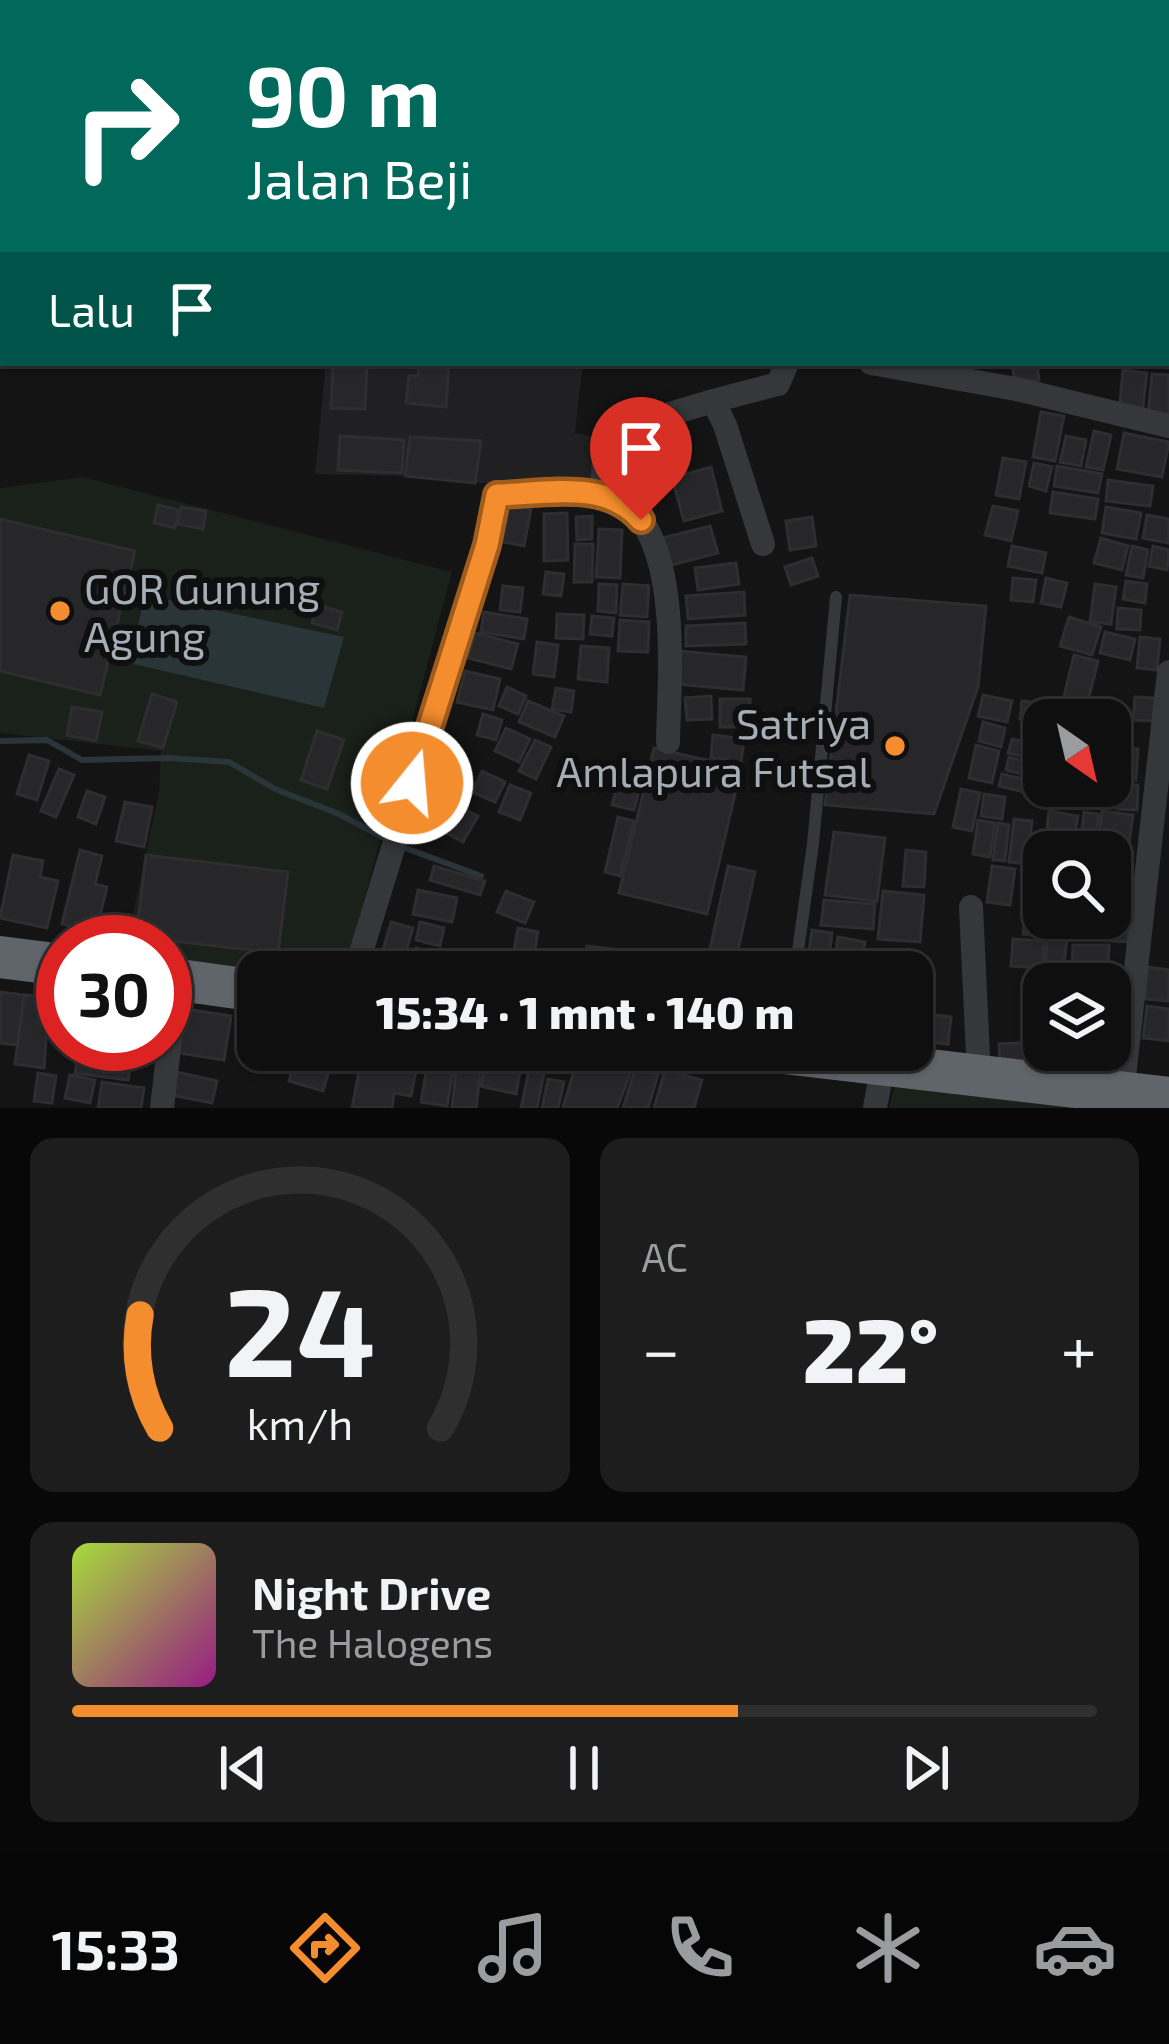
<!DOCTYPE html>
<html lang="id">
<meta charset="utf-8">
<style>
:root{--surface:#0f0f10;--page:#1d1d1e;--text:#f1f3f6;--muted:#9b9c9f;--line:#2f2f30;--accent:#f48d2d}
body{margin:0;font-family:"Exo 2",sans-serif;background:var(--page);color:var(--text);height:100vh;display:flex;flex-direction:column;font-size:45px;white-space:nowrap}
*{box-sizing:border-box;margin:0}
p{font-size:39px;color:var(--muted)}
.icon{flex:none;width:66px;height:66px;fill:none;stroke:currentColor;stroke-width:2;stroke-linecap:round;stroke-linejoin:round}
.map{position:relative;height:1108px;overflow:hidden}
.sheet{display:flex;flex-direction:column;gap:30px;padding:30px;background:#080809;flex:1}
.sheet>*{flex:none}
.hud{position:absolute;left:0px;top:0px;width:1170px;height:366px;box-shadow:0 3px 9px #0004,0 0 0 3px var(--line);background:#00695c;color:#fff;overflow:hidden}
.needle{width:78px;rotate:146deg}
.fabs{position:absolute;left:1023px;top:699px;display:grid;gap:24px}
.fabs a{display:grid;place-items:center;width:108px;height:108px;border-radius:24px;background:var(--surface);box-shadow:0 3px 9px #0004,0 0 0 3px var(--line);font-size:60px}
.speed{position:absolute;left:36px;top:915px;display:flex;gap:24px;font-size:60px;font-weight:700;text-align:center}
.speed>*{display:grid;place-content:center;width:156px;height:156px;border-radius:50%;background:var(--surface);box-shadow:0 3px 9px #0004,0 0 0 3px var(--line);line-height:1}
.speed .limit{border:18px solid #d22;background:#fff;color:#111}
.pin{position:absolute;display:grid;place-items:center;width:102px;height:102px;color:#fff;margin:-123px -51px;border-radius:50% 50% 50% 0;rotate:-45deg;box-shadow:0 0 12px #0007}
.pin .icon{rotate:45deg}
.me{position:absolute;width:132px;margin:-66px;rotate:17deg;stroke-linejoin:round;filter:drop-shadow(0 0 9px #0008)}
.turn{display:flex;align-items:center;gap:42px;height:252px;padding:0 48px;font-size:54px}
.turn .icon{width:156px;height:156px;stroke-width:2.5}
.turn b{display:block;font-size:84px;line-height:102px}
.then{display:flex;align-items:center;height:114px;padding:0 48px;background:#0003;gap:24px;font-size:45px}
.big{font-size:90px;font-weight:800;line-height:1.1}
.sheet .card{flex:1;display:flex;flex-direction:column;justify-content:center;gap:18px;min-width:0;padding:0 42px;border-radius:24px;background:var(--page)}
.sheet .dial{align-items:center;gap:0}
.dial svg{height:312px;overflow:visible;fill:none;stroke:var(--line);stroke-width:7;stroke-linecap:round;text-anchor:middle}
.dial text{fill:var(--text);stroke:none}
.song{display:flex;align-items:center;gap:36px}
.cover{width:144px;height:144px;border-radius:18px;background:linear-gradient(135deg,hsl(80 70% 55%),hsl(310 70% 35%))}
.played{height:12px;border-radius:6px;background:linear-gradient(90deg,var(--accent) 65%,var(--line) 65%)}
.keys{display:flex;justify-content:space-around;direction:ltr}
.heat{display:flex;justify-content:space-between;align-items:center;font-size:66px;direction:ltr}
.sheet .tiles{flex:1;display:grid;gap:30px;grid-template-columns:1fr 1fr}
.card:last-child{grid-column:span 2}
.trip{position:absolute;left:237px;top:951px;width:696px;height:120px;border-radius:24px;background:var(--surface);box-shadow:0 3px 9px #0004,0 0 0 3px var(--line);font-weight:800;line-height:120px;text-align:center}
.tab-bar{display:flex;height:192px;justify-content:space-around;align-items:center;background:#060606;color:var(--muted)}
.tab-bar .icon{width:84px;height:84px}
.tab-bar .active{color:var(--accent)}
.tab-bar b{font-size:54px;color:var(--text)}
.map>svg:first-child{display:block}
.built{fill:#202022}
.green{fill:#1a201a}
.water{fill:#2a3539}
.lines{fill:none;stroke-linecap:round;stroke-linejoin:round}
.stream{stroke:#2a3539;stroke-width:6}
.building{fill:#272729;stroke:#2e2e31;stroke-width:3}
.lane{stroke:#35373a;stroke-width:12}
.street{stroke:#35373a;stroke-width:24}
.highway{stroke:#60656b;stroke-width:42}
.route-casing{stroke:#9f5c1d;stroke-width:30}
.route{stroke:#f48d2d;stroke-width:21}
.poi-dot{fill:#f48d2d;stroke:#0f0f10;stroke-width:4.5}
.labels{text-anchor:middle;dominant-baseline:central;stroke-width:12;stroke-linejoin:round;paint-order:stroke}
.poi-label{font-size:42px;fill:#a5adb6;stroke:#0f0f10;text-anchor:start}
</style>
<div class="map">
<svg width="1169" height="1108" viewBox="0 0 1169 1108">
<rect width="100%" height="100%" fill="#141415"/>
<path class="built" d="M326,363H583L575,433L621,441L617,489L566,483H475L405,476L315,474Z"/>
<g class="green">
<path d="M83,477L452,572L345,972L165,967V942H127L159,792L161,751L0,733V488Z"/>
<path d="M896,1081L1097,1108H889Z"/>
</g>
<path class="water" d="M145,595L344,637L324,708L129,663Z"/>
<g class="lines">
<g class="stream">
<path d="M0,741L47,740L82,760L169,758L229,762L275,789L339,814L388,840"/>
<path d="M400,846L481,876"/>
</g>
</g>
<g class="building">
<path d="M333,363H367L365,409L331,408Z"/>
<path d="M419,363H449L446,407L406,403L409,376H418Z"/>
<path d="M1012,363H1037L1039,380L1015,384Z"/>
<path d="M1123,370L1147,373L1142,415L1119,413Z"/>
<path d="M1152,374L1169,375V416L1148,414Z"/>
<path d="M1041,412L1064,416L1055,461L1033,457Z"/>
<path d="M1094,431L1111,435L1103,470L1086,467Z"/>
<path d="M1124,433L1169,442L1162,477L1117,469Z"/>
<path d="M340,436L404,440L402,473L338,470Z"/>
<path d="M1066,436L1086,440L1081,466L1060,462Z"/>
<path d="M410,437L481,441L475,483L405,476Z"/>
<path d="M1003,458L1026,462L1019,499L996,495Z"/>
<path d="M1034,463L1052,467L1046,491L1029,486Z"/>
<path d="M1057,466L1102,474L1098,493L1054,486Z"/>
<path d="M711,467L722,511L684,521L672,478Z"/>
<path d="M1108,480L1153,486L1150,506L1106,501Z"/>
<path d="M1053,492L1098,499L1095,519L1050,513Z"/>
<path d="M502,503L531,509L524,546L494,540Z"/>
<path d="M158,505L179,510L175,528L154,523Z"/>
<path d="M993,506L1018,511L1011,541L985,535Z"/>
<path d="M181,507L206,511L203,529L178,524Z"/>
<path d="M1106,507L1141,513L1136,539L1102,533Z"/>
<path d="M567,513L568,560L544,561V514Z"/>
<path d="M1147,515L1169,519L1168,543L1143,538Z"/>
<path d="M592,516V539L577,540L576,517Z"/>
<path d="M812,517L816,546L790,550L786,521Z"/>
<path d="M0,519L135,551L100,695L0,671Z"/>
<path d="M710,526L718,553L668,566L662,538Z"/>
<path d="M599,529L622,530L620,578L596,577Z"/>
<path d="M1101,538L1128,546L1122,570L1094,563Z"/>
<path d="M575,544H593L592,582H574Z"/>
<path d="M1012,546L1046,553L1042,573L1008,566Z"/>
<path d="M1132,546L1148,550L1143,578L1126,575Z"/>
<path d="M1153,546L1169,550L1167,570L1149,566Z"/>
<path d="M812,558L818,576L791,585L785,567Z"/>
<path d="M736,563L739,584L698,590L695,568Z"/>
<path d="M546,572L564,574L561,596L543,594Z"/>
<path d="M1013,578L1036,580L1033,602L1011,600Z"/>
<path d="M1046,578L1067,583L1061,607L1041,603Z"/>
<path d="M1126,581L1147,584L1145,603L1123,599Z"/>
<path d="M599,584L617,585L616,613L598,611Z"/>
<path d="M623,584L649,586L647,617L620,615Z"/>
<path d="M1095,584L1116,587L1111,624L1090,622Z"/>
<path d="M503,586L523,588L520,612L500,610Z"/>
<path d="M744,592L745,615L688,619L686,596Z"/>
<path d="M850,595L986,606L978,687L934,814L825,805Z"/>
<path d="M317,605L342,612L337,630L312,623Z"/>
<path d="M1118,608L1141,610L1140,630L1117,629Z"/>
<path d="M484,612L527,619L524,639L481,632Z"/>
<path d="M557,614L584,615L583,639L556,638Z"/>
<path d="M592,616L614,618L612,636L590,634Z"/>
<path d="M1069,617L1101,627L1092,655L1060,646Z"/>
<path d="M620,620L649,622L648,652L618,651Z"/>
<path d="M745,623L746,644L686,646V626Z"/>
<path d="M1105,632L1135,639L1130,660L1100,653Z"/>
<path d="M475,633L518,644L511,669L468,658Z"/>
<path d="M1140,637L1160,639L1157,670L1137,668Z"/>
<path d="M537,642L558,645L554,677L533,674Z"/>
<path d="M581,646L609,648L607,682L578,679Z"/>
<path d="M679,651L746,657L743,690L675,684Z"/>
<path d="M1074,655L1098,661L1088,701L1064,696Z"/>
<path d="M465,671L500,679L493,710L457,702Z"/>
<path d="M507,687L526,696L518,714L499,706Z"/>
<path d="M556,688L574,691L571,712L552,709Z"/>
<path d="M152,694L177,702L163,748L138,741Z"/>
<path d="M983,695L1012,701L1007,722L978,716Z"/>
<path d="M711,696L712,719L687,720L685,698Z"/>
<path d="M1135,697L1155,698L1154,721L1133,720Z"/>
<path d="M720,699H750L751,727H720Z"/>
<path d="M528,701L564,716L555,737L519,722Z"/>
<path d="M1022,701L1061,705L1059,720L1020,719Z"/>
<path d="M72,707L102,712L96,741L67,735Z"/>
<path d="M483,714L502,720L496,740L477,735Z"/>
<path d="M983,722L1005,728L1001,747L979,741Z"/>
<path d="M506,728L530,739L519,762L495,751Z"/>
<path d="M317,731L344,740L327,789L301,780Z"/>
<path d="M713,735L744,739L741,762L711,758Z"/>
<path d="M1012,739L1044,746V761L1008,753Z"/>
<path d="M535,740L551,747L536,779L519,771Z"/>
<path d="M976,745L999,751L992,783L969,778Z"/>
<path d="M1110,747L1138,749L1136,780L1110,778Z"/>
<path d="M654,748L741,768L707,914L619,893Z"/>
<path d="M29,755L49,761L37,800L17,794Z"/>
<path d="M1009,757L1044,767L1040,779L1006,770Z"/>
<path d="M623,762L645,767L634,810L612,805Z"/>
<path d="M59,769L74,775L56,817L41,811Z"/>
<path d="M482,771L505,782L495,802L472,792Z"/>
<path d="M1002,774L1035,782L1032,794L999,786Z"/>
<path d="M1118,784L1138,785L1137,810L1117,809Z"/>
<path d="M510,785L531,793L520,820L499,812Z"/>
<path d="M961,789L980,793L972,831L953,827Z"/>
<path d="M87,791L105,797L96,824L78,817Z"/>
<path d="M984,794L1005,797L1002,819L981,816Z"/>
<path d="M449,801L478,816L463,842L435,827Z"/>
<path d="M125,802L152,807L144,847L116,841Z"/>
<path d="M1049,811L1078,816L1074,839L1046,835Z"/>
<path d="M1102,811L1133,815L1127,859L1097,852Z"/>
<path d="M1084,812L1099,814L1095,840L1081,839Z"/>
<path d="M618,817L634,821L620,876L605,872Z"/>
<path d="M1014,819L1032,821L1027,864L1009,862Z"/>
<path d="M978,820L995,823L990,857L973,854Z"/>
<path d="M998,823L1009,825L1005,861L993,860Z"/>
<path d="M834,832L885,838L877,901L825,895Z"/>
<path d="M80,850L102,856L95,884L107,887L96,932L62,924Z"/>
<path d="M906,850L926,852L924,887L903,886Z"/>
<path d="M13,855L43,861L40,877L58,881L47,928L0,918Z"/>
<path d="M146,855L288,872L278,953L136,937Z"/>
<path d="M1110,863L1124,864L1121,904L1110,903Z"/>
<path d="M434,866L485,881L480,895L430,880Z"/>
<path d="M728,866L755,872L737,955L710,949Z"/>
<path d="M992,866L1015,869L1010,905L987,902Z"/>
<path d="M1028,878L1044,879V906L1026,904Z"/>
<path d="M418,890L457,898L452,922L413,914Z"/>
<path d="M506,891L534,902L525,923L497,912Z"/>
<path d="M883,891L924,895L920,942L878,939Z"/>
<path d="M824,900L875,904L873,929L821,925Z"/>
<path d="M1110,905L1130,907L1127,942L1085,939L1087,918H1110Z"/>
<path d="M1026,911L1044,913L1045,937L1023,934Z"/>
<path d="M391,922L413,928L400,972L378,967Z"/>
<path d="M420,922L444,928L440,946L416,940Z"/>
<path d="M518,928L538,932L531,972H510Z"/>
<path d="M812,930L832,933L827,972H806Z"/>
<path d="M838,937L865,942L860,972L833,969Z"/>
<path d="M1048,938L1067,940L1063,971L1044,969Z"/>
<path d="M1013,939L1044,941L1042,968L1011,966Z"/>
<path d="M1073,945H1109L1108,969L1072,968Z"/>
<path d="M587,946L612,949L609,972H583Z"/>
<path d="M416,948L436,954L431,972H409Z"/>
<path d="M706,958L757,965L755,972H702Z"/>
<path d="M896,959H918L917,1008H912V972H896Z"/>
<path d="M1148,967L1169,970V1001L1145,999Z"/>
<path d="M0,992L24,995L18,1045L0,1043Z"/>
<path d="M24,995L49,997L44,1068L15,1064Z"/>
<path d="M1147,1006L1169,1009V1041L1143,1038Z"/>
<path d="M180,1008L231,1016L224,1060L173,1052Z"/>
<path d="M922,1013L951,1017L948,1044L919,1041Z"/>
<path d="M1033,1042L1034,1060L1000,1062L999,1044Z"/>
<path d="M298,1050L334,1054L323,1091L289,1081Z"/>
<path d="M375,1050L409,1052L407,1063L417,1065L411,1096L394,1093L392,1108H352L361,1060L373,1062Z"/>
<path d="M430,1050H457L447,1106L421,1102Z"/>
<path d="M580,1050H629L622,1070L631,1072L617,1108H563Z"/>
<path d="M78,1055L131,1063L128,1080L75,1073Z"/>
<path d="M458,1056L482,1059L476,1108L452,1107Z"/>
<path d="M487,1059L521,1066L516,1094L481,1086Z"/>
<path d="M638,1061L660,1068L648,1108H623Z"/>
<path d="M665,1070L702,1080L694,1108H654Z"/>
<path d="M172,1071L217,1081L212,1103L167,1094Z"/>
<path d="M529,1071L544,1073L537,1108H521Z"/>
<path d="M38,1073L56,1076L52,1103L34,1101Z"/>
<path d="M70,1075L95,1080L90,1103L65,1098Z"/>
<path d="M548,1079L564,1082L558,1108H542Z"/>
<path d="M102,1082L144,1088L141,1108H98Z"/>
</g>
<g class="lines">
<path class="lane" d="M795,972L813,844L836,597"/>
<g class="street">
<path d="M720,0L724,3"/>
<path d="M839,3L841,0"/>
<path d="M871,363L1016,389L1169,426"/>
<path d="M713,401L778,384L787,363"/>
<path d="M602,493L605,443L613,431L713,401L725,425L763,544"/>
<path d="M971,907L979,1077"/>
<path d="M355,972L486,545L497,495C528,494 580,486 608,495C685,520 669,679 668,742"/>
<path d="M1122,1095L1169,672"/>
<path d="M162,1108L177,979"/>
<path d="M875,1108L883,1064"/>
</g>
<g class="highway">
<path d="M0,957L63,965"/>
<path d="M165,978L258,991"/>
<path d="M760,1050L1169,1098"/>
</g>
</g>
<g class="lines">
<defs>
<path id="route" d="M412,783L487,545L497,495C546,494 606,479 641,520"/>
</defs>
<use href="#route" class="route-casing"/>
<use href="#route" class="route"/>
</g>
<g class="poi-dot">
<circle cx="60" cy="611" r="12"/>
<circle cx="895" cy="746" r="12"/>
</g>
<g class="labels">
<g class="poi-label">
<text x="84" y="587">GOR Gunung<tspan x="84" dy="48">Agung</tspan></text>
<text x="871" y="722" text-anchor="end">Satriya<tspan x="871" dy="48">Amlapura Futsal</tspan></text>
</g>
</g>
</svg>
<div class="fabs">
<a><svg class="needle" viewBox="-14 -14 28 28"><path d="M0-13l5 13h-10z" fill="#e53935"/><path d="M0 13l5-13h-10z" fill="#9b9c9f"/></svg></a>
<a><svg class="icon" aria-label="search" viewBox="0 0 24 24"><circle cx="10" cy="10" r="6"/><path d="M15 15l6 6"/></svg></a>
<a><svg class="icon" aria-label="layers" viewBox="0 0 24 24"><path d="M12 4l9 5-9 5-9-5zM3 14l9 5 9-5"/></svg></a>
</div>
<div class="speed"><div class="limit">30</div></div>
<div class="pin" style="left:641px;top:520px;background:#d93025"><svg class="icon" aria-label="arrive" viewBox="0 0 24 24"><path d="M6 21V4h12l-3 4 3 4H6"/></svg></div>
<svg class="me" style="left:412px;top:783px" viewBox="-20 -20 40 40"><circle r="17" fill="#f48d2d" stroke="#fff" stroke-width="3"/><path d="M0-11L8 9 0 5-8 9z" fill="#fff"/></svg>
<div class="trip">15:34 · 1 mnt · 140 m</div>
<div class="hud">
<div class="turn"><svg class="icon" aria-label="right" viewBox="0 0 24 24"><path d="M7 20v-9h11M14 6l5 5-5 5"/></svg><div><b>90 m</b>Jalan Beji</div></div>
<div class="then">Lalu<svg class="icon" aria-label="arrive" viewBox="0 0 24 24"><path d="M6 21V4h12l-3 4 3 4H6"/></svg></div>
</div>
</div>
<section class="sheet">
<div class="tiles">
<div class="card dial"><svg viewBox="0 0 100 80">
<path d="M14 69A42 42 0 1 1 86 69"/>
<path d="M14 69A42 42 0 0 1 9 40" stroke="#f48d2d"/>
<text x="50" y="56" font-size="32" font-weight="700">24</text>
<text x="50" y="72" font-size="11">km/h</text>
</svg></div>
<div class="card"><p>AC</p>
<div class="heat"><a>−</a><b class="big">22°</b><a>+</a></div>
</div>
<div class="card">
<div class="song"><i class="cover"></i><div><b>Night Drive</b><p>The Halogens</p></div></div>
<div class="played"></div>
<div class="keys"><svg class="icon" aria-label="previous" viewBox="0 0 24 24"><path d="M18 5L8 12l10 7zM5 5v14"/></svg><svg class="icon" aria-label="pause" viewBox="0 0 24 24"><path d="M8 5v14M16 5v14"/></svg><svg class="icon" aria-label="next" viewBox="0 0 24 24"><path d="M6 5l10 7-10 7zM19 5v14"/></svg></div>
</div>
</div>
</section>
<nav class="tab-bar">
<b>15:33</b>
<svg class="icon active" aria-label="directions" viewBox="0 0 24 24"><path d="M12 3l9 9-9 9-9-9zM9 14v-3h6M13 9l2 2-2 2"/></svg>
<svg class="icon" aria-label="music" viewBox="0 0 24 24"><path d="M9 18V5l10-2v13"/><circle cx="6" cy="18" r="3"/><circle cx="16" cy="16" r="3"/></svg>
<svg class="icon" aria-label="phone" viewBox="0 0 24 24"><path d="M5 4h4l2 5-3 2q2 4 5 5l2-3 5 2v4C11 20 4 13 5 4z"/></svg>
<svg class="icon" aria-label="climate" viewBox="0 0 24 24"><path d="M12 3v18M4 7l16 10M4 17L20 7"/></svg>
<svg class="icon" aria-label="car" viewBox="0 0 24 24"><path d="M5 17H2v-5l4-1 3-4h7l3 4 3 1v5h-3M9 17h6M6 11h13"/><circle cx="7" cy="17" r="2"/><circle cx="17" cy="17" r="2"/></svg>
</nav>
